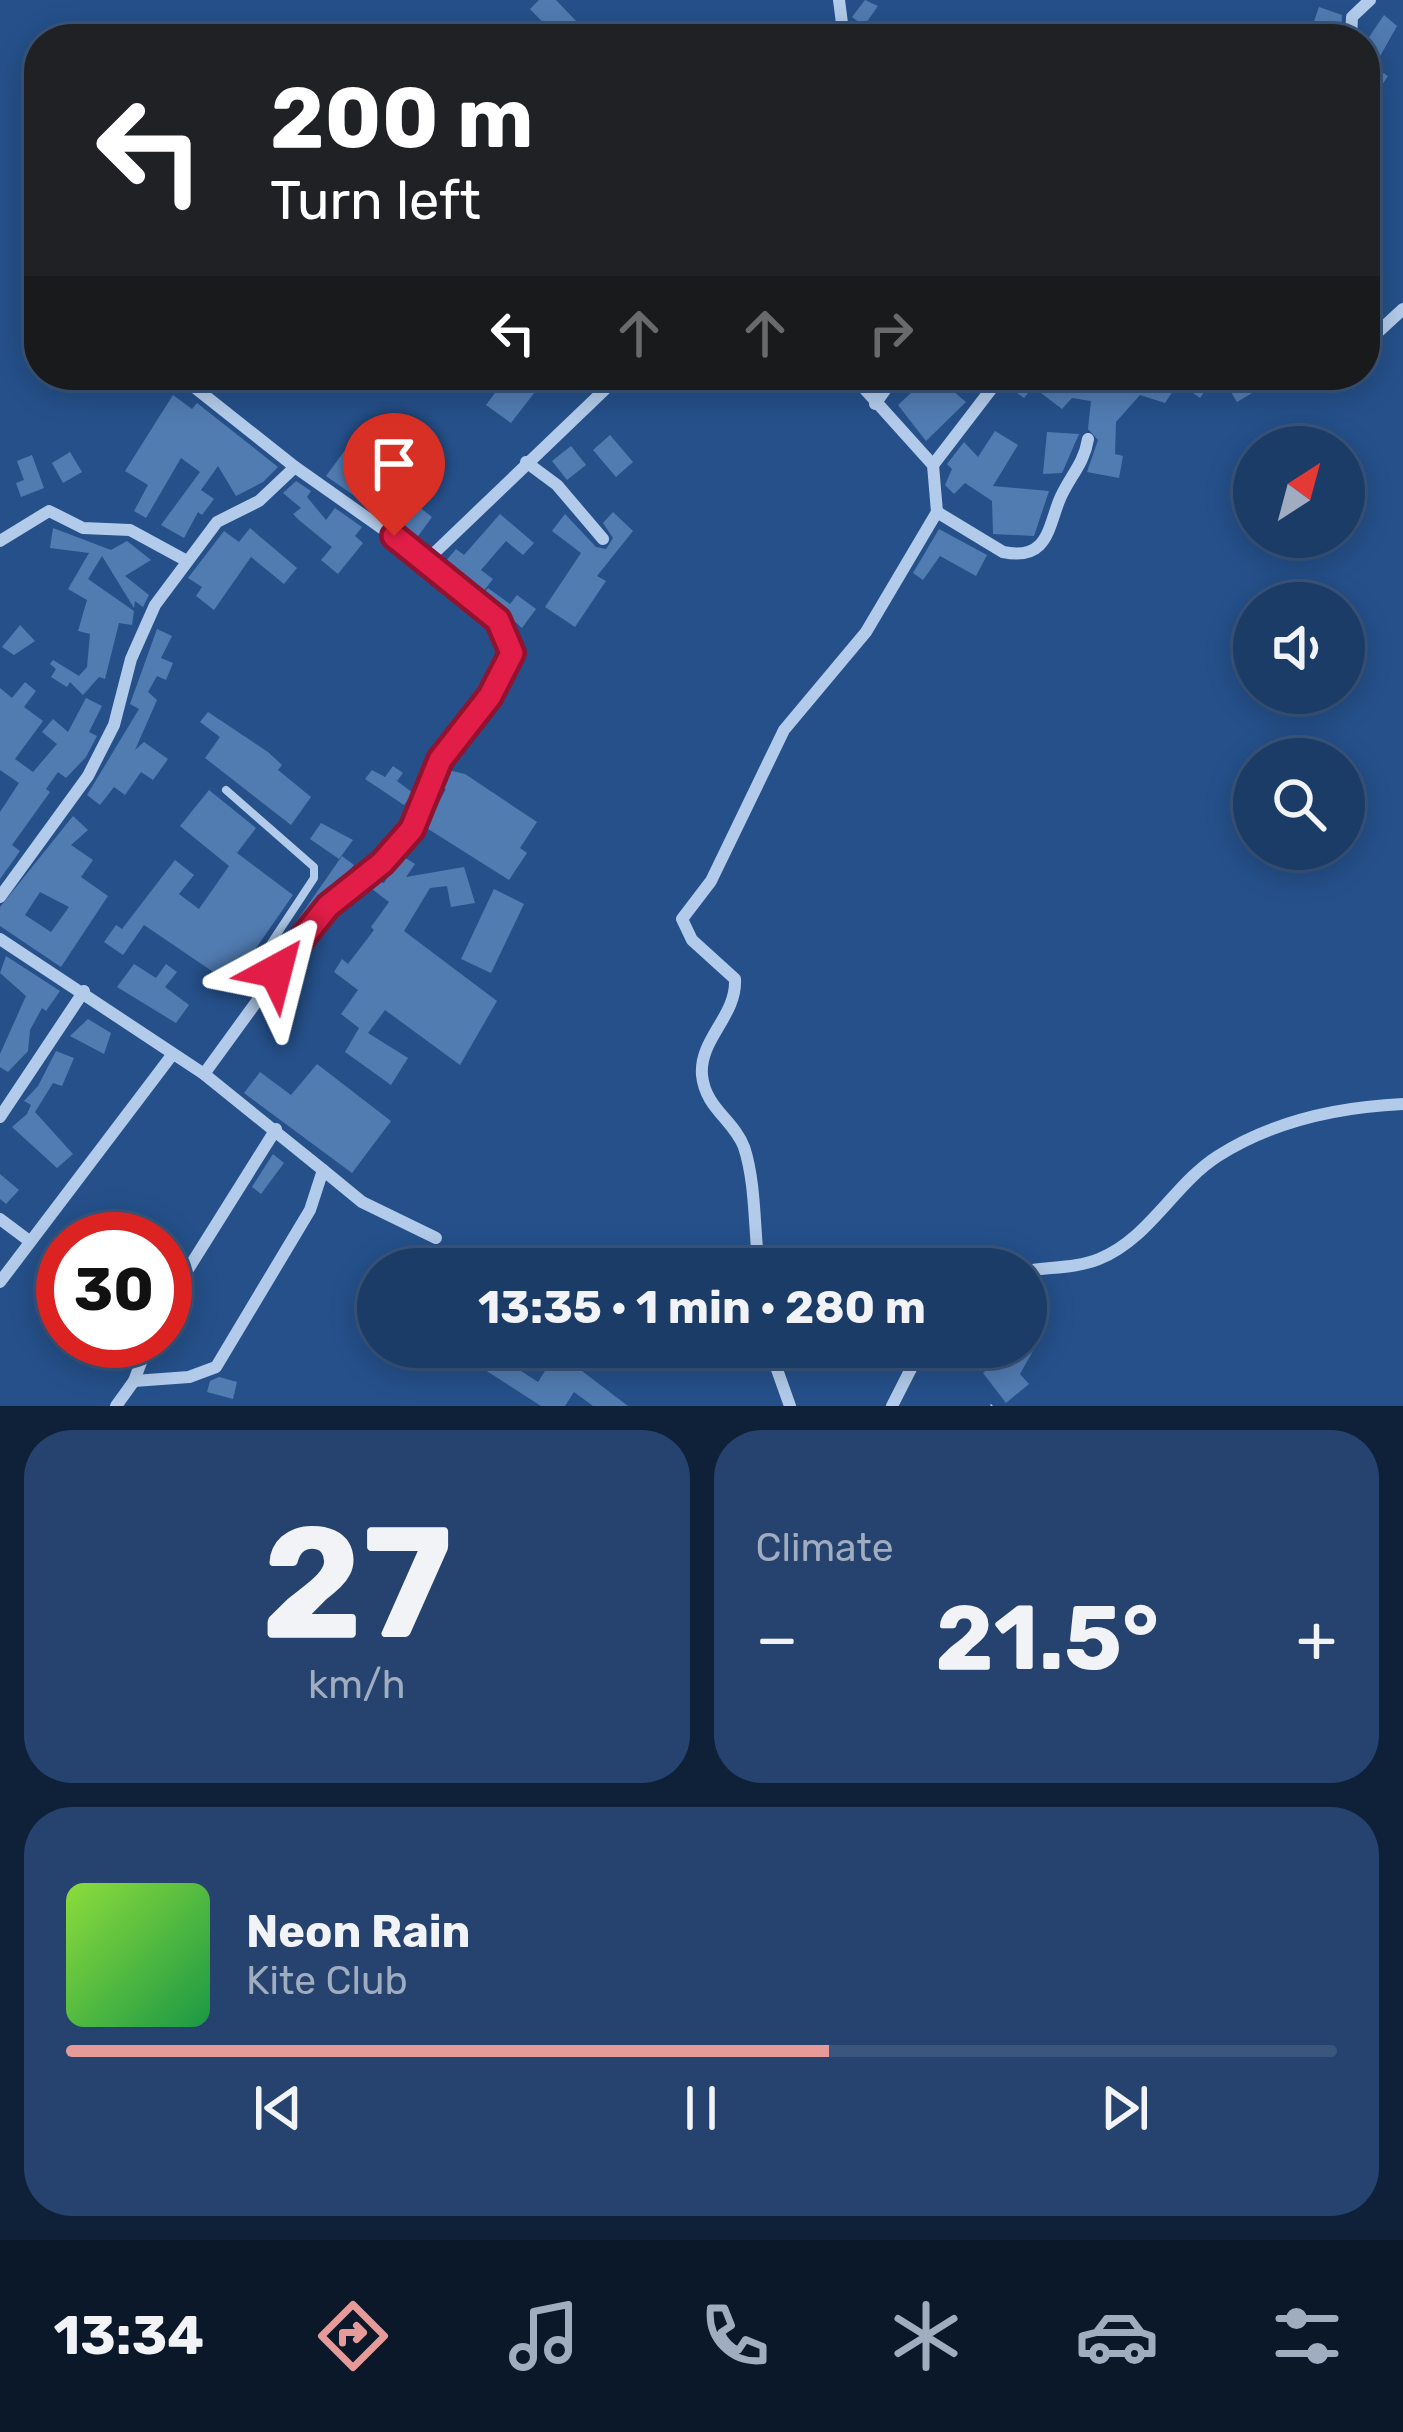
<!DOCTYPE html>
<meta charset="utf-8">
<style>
:root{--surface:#1c3c68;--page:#25436e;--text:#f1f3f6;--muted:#a0adc0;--line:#3a567c;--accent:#e69b98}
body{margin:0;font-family:Rubik,sans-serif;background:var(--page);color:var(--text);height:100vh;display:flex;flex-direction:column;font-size:45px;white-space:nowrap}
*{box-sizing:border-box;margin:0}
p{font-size:39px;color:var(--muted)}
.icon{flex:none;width:66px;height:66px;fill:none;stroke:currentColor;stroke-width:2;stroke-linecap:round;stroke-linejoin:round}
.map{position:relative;height:1406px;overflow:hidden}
.side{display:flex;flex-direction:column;gap:24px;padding:24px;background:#0f2139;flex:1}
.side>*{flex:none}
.top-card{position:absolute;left:24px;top:24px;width:1356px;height:366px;border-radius:48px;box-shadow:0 6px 30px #0003,0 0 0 3px var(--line);background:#202124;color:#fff;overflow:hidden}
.needle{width:78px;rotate:36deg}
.controls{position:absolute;left:1233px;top:426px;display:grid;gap:24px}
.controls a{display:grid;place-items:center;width:132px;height:132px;border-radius:50%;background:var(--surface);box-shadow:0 6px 30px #0003,0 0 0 3px var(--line);font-size:60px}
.speed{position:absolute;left:36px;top:1212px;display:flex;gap:24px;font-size:60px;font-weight:700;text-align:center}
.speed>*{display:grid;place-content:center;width:156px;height:156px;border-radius:50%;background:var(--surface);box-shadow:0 6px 30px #0003,0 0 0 3px var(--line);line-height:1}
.speed .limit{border:18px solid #d22;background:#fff;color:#111}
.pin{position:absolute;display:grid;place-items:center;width:102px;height:102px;color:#fff;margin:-123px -51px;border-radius:50% 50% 50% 0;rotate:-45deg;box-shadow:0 0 12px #0007}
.pin .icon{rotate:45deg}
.me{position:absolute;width:132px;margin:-66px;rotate:38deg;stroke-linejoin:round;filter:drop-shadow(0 0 9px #0008)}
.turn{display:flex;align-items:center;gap:42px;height:252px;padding:0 48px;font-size:54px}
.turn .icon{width:156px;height:156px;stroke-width:2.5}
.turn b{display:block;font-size:84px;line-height:102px}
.lanes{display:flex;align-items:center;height:114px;padding:0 48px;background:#0003;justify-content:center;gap:60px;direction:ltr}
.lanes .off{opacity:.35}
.big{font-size:90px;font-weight:700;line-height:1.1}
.side .widget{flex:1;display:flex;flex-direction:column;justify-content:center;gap:18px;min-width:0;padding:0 42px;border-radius:48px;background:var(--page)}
.side .dial{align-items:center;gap:0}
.dial b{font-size:156px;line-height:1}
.song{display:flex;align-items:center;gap:36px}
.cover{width:144px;height:144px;border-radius:18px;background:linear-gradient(135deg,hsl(90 70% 55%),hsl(140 70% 35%))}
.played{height:12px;border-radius:6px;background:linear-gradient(90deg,var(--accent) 60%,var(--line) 60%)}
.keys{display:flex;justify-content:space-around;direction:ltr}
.heat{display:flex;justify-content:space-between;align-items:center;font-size:66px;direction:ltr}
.side .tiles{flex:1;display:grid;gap:24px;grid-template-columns:1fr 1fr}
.widget:last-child{grid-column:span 2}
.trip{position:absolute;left:357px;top:1248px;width:690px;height:120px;border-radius:60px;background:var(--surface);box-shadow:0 6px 30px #0003,0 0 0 3px var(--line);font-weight:700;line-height:120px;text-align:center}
.menu{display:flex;height:192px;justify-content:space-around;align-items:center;background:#0b182a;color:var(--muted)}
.menu .icon{width:84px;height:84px}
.menu .selected{color:var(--accent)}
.menu b{font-size:54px;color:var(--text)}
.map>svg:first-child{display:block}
.building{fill:#517cb2;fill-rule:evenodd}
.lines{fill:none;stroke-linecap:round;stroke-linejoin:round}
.path{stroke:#b2cbea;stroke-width:3;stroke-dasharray:6 9;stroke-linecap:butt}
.service{stroke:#b2cbea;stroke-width:8}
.minor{stroke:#b2cbea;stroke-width:12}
.route-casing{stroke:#92132f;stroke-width:30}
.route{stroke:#e11d48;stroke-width:21}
</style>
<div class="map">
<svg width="1403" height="1406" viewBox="0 0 1403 1406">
<rect width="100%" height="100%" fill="#25508a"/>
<g class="building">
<path d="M539,0H556L578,23L559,39L530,9Z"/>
<path d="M865,0L878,6L864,26L852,17Z"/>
<path d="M1319,7L1342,15L1341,39H1320L1323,27L1313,24Z"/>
<path d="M1384,15L1397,26L1374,67L1388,76L1374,97L1365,91V43Z"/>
<path d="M448,375H482L470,392Z"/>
<path d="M488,375H548L511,423L486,405L501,385Z"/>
<path d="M914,375H967L953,391L966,402L926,441L898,405L923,382Z"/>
<path d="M1019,375H1136L1147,385L1155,375H1216L1200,398L1186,388L1182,393L1175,388L1165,403L1140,395L1116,422L1115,454L1123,456L1119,478L1087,472L1098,440L1088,429L1091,401L1072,398L1062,409L1033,387L1024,398L1009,387Z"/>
<path d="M1240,375H1282L1237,402L1226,384Z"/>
<path d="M173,395L192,409L197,403L278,467L263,482L236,496L218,466L201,490L214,499L202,515L198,512L184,538L161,525L200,472L181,458L146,518L134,511L148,485L125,471Z"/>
<path d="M995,431L1018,445L993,486L1049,491L1034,536L993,534L992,501L965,483L954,494L945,485L952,469L947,464L964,442L978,457Z"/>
<path d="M1047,432L1079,434L1062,473L1043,474Z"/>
<path d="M610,435L633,462L616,477L593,450Z"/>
<path d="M571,446L586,465L567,480L552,461Z"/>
<path d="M346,449L432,517L416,539L326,476Z"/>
<path d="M70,452L82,472L63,483L52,463Z"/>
<path d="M32,455L44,488L21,497L16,483L24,480L17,461Z"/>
<path d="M296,481L311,491L307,497L326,520L335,508L362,527L355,536L363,543L338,574L321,560L332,547L300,521L293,514L301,508L283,493Z"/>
<path d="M613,512L633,531L597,576L606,581L575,627L545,607L581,553L552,531L565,514L596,547L606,549L613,538L603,523Z"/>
<path d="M500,514L534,543L523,555L506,541L481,570L493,579L482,593L445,562L456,549L464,555Z"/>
<path d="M53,528L111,550L127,541L151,560L125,576L149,595L143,607L135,601L134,608L102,556L88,579L134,611L132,625L119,623L105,679L99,677L83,695L70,682L67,687L51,677L56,669L50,664L53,660L79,676L87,667L90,634L78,631L87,600L68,589L89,553L50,548Z"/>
<path d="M250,528L297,568L284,584L251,557L214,610L196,596L202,587L188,578L224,531L239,542Z"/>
<path d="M939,529L987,555L976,576L940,556L923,580L913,573Z"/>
<path d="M488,588L510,604L517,595L536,609L522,628L483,594Z"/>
<path d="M20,625L35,641L14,655L2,647Z"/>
<path d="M157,629L172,636L161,658L173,663L166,680L157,676L148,692L157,700L135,750L144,742L168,759L153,780L141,772L125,795L114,787L100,805L87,795L139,709L130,704Z"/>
<path d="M25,682L36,691L24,707L43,721L15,759L33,772L57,744L42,732L53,719L68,732L86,698L102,706L89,732L97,736L86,757L66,778L58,772L46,789L50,792L12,845L20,851L0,879V812L19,783L0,770V688L12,698Z"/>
<path d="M208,712L268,752L282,765L278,770L311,797L291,825L205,758L220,737L200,722Z"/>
<path d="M393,766L403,773L397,781L413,793L404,805L365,779L372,770L385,777Z"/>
<path d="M448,770L465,774L537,822L520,848L527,853L509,880L425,827L446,789L440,788Z"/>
<path d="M209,790L256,828L237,853L293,895L231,984L144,925L123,955L104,942L116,925L122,929L175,860L194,875L179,894L199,909L229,866L180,826Z"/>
<path d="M73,816L88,830L71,845L93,860L81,877L108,896L61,967L0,926V907ZM40,892L69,907L51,932L25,915Z"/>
<path d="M321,823L353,840L339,859L310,839Z"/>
<path d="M401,855L415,864L406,877L464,867L475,903L451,907L447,886L430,888L404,931L497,1001L460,1065L385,1010L368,1033L408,1058L391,1085L345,1052L359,1028L341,1014L358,990L334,972L342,959L348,964L374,930L371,927L389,902L368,886L375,880L384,883Z"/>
<path d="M342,856L354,865L285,944L282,942Z"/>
<path d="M494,889L524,904L491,973L461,959Z"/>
<path d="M6,956L60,991L46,1011L42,1008L30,1030L28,1051L8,1072L0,1067V1054L26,996L0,973Z"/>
<path d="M134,964L156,978L166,964L177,972L165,987L189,1005L176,1023L117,987Z"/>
<path d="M88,1019L111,1033L104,1054L70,1036Z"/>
<path d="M56,1051L74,1058L62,1086L53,1083L35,1112L73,1154L57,1168L12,1127L27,1114L31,1105L24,1101L38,1086Z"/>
<path d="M317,1064L391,1121L352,1173L244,1093L260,1072L291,1095Z"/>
<path d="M273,1154L284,1163L261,1194L252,1187Z"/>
<path d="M0,1174L19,1190L6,1204L0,1199Z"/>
<path d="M1026,1325L1042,1335L1020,1374L1029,1384L1006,1403L983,1373L1014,1347H1026Z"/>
<path d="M475,1347H484L538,1382L557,1352L628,1406H593L574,1392L565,1406H541L468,1359Z"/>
<path d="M219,1377L237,1382L233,1399L207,1392L210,1381Z"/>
</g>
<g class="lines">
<path class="path" d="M991,1406L992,1405"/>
<path class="service" d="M226,790L314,867V878L252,972L250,980L259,992"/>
<g class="minor">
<path d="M839,0L844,39"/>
<path d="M1351,39L1352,17L1370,0"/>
<path d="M1365,330L1378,332L1403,309"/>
<path d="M179,375L295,467L427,560L498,620L511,653L490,696L440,760L413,829L313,924L204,1074"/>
<path d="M875,404L896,375"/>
<path d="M526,462L557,485L603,539"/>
<path d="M933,465L1002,375"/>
<path d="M937,512L1003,552C1047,561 1048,529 1059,501C1068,478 1084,465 1088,439"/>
<path d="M0,541L49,511L83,528L130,530L187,561"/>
<path d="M427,560L620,375"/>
<path d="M0,897L88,776L114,725L131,659L155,605L217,522L259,501L295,467"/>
<path d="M0,939L204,1074L323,1170L310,1210L216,1367L189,1377L134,1381"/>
<path d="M0,1117L84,991"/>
<path d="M323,1170L362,1202L436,1238"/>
<path d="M0,1219L28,1240"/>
<path d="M759,1269C754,1231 756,1183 744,1147C734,1120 705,1108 702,1075C699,1039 737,1016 735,979L692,940L682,919L711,881L784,730L866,632L937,512L933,465L852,375"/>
<path d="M1026,1271C1050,1267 1077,1268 1099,1259C1149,1239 1174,1184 1218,1156C1273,1121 1338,1107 1403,1104"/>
<path d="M0,1282L172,1055"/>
<path d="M165,1306L276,1129"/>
<path d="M769,1347L790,1406"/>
<path d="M116,1406L134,1381L149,1341"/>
<path d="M892,1406L922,1347"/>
</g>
</g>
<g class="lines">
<defs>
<path id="route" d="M276,971L328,906L382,863L412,829L440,760L490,696L512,653L498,620L394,536"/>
</defs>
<use href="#route" class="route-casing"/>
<use href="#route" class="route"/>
</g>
</svg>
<div class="controls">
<a><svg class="needle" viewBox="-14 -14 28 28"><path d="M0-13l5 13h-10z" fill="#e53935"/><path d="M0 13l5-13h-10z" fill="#a0adc0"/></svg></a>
<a><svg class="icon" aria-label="sound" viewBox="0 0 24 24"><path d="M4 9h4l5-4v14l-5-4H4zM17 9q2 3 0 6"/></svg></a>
<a><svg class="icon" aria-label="search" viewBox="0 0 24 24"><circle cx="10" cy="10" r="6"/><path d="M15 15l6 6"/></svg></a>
</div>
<div class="speed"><div class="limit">30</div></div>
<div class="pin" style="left:394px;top:536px;background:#d93025"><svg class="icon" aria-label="arrive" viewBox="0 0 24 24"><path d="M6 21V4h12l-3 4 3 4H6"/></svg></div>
<svg class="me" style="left:276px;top:971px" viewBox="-20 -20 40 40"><path d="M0-17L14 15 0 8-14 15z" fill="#e11d48" stroke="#fff" stroke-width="4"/></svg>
<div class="trip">13:35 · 1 min · 280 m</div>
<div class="top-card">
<div class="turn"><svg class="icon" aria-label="left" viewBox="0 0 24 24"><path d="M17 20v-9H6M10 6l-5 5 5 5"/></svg><div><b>200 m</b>Turn left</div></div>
<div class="lanes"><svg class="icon" aria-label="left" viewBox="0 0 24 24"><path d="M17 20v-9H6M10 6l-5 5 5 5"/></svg><svg class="icon off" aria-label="ahead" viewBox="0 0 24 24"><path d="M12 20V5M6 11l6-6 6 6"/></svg><svg class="icon off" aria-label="ahead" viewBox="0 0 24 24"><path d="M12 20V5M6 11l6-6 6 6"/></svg><svg class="icon off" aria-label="right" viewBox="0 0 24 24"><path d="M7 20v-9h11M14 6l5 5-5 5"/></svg></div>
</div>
</div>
<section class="side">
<div class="tiles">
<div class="widget dial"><b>27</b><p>km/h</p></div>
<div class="widget"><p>Climate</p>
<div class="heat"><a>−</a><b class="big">21.5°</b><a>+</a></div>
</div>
<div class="widget">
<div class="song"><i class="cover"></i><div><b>Neon Rain</b><p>Kite Club</p></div></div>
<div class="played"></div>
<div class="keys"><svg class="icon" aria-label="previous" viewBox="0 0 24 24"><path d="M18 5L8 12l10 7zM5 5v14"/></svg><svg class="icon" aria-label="pause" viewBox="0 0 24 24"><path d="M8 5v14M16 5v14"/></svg><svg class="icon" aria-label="next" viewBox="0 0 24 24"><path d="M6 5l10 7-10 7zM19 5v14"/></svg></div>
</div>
</div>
</section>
<nav class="menu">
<b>13:34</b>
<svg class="icon selected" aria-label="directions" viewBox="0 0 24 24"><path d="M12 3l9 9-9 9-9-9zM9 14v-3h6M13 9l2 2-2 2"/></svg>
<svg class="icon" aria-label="music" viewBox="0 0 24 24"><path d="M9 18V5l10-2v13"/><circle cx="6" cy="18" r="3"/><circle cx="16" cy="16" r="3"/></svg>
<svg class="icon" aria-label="phone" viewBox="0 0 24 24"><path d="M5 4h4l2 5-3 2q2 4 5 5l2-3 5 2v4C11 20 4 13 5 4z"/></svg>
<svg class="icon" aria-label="climate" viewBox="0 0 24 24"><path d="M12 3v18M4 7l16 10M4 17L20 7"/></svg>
<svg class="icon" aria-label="car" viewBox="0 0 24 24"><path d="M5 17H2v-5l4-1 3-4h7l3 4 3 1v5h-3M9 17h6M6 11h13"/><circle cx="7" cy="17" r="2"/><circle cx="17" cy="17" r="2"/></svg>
<svg class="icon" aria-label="filters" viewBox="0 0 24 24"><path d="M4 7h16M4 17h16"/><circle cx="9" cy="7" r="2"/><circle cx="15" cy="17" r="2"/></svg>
</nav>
